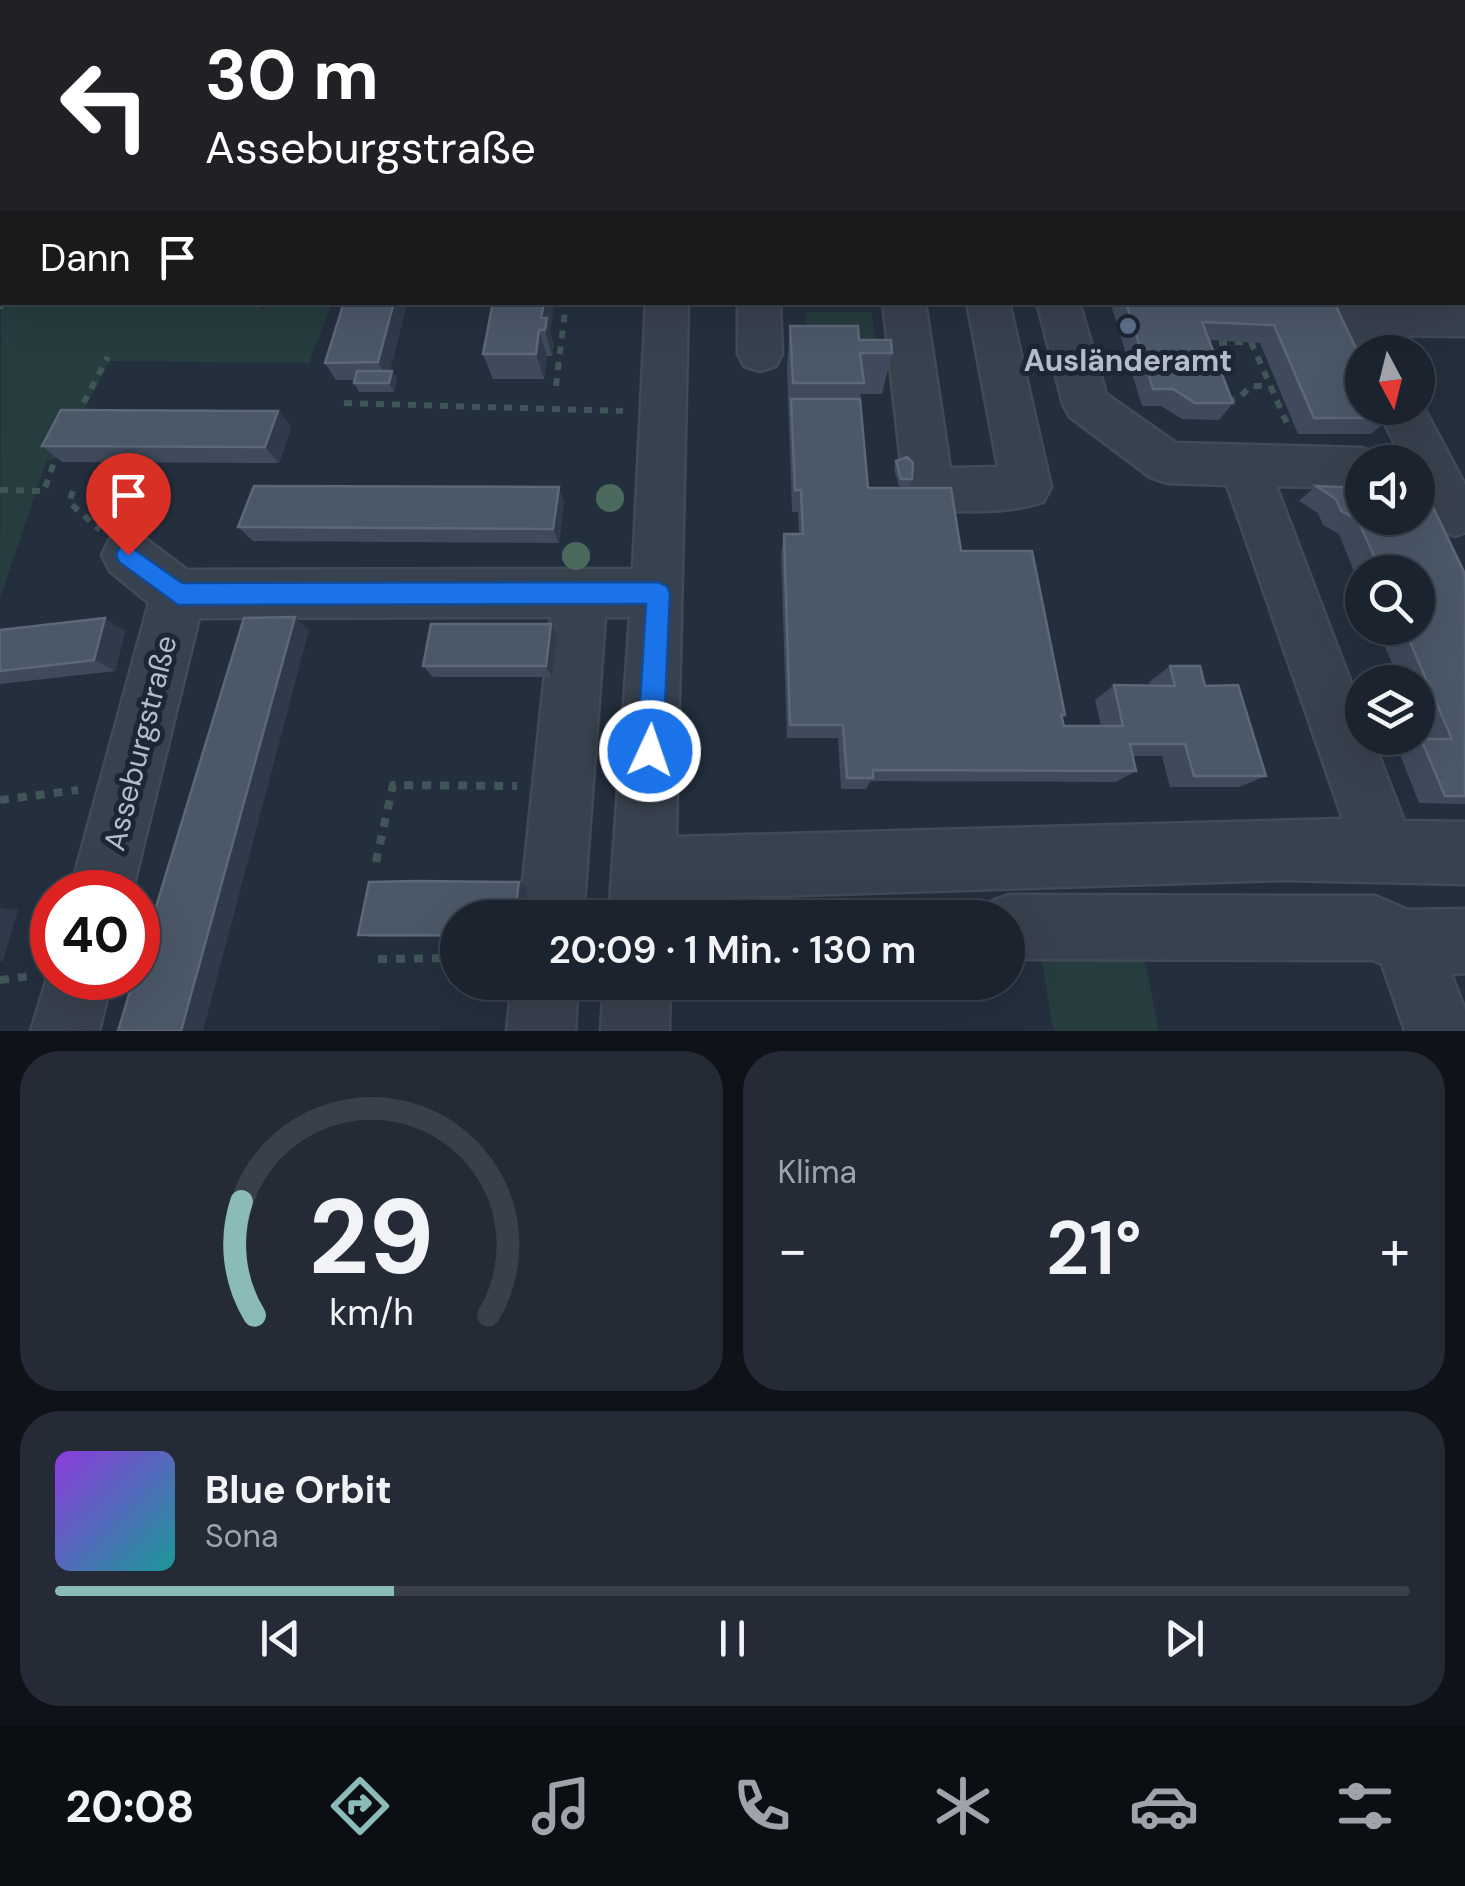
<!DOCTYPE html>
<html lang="de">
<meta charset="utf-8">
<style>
:root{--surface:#1b232e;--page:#242b36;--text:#f1f3f6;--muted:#a0a4aa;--line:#39404a;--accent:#8bbbb9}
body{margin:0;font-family:"DM Sans",sans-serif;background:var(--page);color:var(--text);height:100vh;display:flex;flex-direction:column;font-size:38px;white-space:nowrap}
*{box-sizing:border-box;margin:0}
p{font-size:32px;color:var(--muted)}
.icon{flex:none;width:55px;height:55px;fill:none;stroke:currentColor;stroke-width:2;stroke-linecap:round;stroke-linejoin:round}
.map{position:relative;height:1031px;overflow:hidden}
.sheet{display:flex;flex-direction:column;gap:20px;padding:20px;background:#0f1319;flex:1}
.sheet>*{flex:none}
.banner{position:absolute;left:0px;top:0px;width:1465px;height:305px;box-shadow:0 10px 40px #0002,0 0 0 2px var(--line);background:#202124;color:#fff;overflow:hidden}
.needle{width:65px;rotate:173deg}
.buttons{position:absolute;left:1345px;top:335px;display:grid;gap:20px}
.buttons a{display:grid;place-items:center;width:90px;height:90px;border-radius:50%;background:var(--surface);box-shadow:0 10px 40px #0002,0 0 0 2px var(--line);font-size:50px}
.speed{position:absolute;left:30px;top:870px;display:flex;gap:20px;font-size:50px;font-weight:700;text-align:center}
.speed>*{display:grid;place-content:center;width:130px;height:130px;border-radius:50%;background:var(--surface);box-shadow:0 10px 40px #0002,0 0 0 2px var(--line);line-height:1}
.speed .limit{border:15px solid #d22;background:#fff;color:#111}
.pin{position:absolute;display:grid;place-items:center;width:85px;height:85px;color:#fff;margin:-102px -42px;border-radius:50% 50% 50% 0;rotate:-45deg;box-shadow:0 0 10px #0007}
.pin .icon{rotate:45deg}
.me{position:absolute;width:110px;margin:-55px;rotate:3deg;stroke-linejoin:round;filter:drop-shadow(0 0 8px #0008)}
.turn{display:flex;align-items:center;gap:35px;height:210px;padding:0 40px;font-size:45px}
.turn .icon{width:130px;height:130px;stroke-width:2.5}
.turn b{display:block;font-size:70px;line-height:85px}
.then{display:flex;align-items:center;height:95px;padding:0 40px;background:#0003;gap:20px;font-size:38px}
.big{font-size:75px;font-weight:600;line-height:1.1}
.sheet .card{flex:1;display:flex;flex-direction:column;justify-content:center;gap:15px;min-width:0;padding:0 35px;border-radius:40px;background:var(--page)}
.sheet .dial{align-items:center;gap:0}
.dial svg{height:260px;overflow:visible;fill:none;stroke:var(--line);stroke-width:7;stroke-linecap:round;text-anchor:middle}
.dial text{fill:var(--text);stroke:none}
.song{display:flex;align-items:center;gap:30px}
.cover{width:120px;height:120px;border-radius:15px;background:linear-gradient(135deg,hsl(270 70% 55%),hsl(180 70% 35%))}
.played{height:10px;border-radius:5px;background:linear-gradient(90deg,var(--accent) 25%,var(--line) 25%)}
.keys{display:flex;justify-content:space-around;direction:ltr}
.heat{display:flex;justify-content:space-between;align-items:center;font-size:55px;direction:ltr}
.sheet .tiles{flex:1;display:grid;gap:20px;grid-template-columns:1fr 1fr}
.card:last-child{grid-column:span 2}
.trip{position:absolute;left:440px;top:900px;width:585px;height:100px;border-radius:50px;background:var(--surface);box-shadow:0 10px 40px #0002,0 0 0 2px var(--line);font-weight:600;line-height:100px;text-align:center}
.dock{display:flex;height:160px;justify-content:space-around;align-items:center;background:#0b0e12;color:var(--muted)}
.dock .icon{width:70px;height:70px}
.dock .on{color:var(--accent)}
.dock b{font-size:45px;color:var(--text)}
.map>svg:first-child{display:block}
.green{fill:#263c3f}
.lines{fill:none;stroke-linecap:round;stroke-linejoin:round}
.minor-casing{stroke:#414a57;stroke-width:5}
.path-far1{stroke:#3f5557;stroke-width:6;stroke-dasharray:8 8;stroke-linecap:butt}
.path{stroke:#3f5557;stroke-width:8;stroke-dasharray:9 9;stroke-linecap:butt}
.minor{fill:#38414e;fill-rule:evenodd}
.tree{fill:#4b6a5d}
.wall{fill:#3f4b5c}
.shaded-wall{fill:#2f3b4b}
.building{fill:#4b5868;stroke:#5c6777;stroke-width:2.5}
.route{fill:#1a73e8;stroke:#114b97;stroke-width:2.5}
.service-dot{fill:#5c6f8a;stroke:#1d2633;stroke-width:4}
.labels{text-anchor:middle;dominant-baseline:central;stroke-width:10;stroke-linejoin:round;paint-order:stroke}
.poi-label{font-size:30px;font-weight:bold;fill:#b4bcc9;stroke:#1d2633}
.street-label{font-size:30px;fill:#b4bcc9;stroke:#1d2633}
</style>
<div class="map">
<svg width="1465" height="1031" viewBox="0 0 1465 1031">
<rect width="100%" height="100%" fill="#242f3e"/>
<g class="green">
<path d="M2,197V302H257L261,309L278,303H332L309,363L110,361L58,459L47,460L0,598Z"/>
<path d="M805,312H872L879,379L807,360Z"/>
<path d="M1042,961H1145L1159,1031H1053Z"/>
</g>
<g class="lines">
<defs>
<g id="minor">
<rect x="659" y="0" width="32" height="2"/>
<path d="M1344,0H1379L1380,2H1346Z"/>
<rect x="1462" y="60" width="3" height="23"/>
<path d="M646,302H688L676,837L1343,819L1227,485L1167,483L1150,477L1070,417L1063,404L1037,302H1079L1106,394L1176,443L1362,448L1379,454L1383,462H1362V488L1276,486L1362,712V738H1372L1404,821L1465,822V884L1283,880L674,899L673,918H609L630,617H605L583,918H519L551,617L199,618L132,892H70L149,603L110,571L102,555L110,539L128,532L146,539L187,570L633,569Z"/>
<path d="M738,302H780L782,354L776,366L760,371L744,366L738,354Z"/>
<path d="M883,302H925L950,468L998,467L967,302H1009L1051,487L1043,502C1012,513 943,515 912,504L904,489Z"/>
<path d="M1352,302L1465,304V336L1385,335L1394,352H1362V366L1356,364L1332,318L1339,307Z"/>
<path d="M1418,397L1465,485V532L1455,536L1437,529L1418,489V462H1404L1377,408H1418Z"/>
<path d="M1008,895L1375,896L1408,910L1465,909V973L1451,974L1465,1010V1031H1405L1382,964L1373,960L1008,959V918H980L985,904Z"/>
<path d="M52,962V978H112L99,1031H31Z"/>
<path d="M512,982H578L575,1031H507Z"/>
<path d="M604,982H670L669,1031H601Z"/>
</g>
</defs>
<use href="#minor" class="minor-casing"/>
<g class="path-far1">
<path d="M0,309L2,301"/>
<path d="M1203,343L1251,342L1289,428"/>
<path d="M556,386L566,302"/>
<path d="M1227,401L1239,398L1251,386H1270"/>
<path d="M344,403L623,411"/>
<path d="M76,417L108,357"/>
<path d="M0,490L44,491L58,451"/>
<path d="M73,491L69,502L100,530"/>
</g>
<g class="path">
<path d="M0,800L78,790"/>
<path d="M376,862L393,785L517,786"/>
<path d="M378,959L458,958"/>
<path d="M0,980L31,976"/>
</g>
<use href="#minor" class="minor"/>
</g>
<g class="tree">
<circle cx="610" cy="498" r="14"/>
<circle cx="576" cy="556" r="14"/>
</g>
<g class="wall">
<rect x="731" y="0" width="81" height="2"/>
<rect x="820" y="0" width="43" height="2"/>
<path d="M872,0H926L927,2H872Z"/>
<path d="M986,0H1234L1235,2H986Z"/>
<path d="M1404,0H1458L1456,2H1408Z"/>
<path d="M1462,8L1465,9V36L1462,34Z"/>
<path d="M1462,83L1465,87V135H1462Z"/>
<path d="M344,302L390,371H392L397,380L394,392H359L354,383L355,380H336L325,363Z"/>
<path d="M493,302L550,332L554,344L552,356H547L544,379H493L483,354Z"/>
<path d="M1110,302H1334L1390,418L1371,434H1298L1260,343L1209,340L1233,403L1219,420L1182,419L1161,406H1142Z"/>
<path d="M790,326L859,340L892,353L882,394H861L860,399L868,488L961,551L1065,715L1062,718L1064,726H1101L1095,700L1114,685H1150L1149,682L1170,666L1205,686L1266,776L1239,787H1170L1162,756H1133L1136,771L1116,782L871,781L866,789H841L838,738H787L781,554L784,534H799L798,512H792L787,368Z"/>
<path d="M278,411L291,427L279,463L62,462L42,446Z"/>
<path d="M896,461L912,479L909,486H899L894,469Z"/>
<path d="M1316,486L1465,574V804L1419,803L1397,747L1423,739L1418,725V682H1400L1377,628H1418V572H1362V592L1339,534L1323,525L1318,513L1299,501Z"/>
<path d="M564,502L559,543L253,541L238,527Z"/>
<path d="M0,630L125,631L115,671L0,684Z"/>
<path d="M557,637L552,677H433L423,666Z"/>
<path d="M527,886L458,918V937H372L358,935Z"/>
</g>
<g class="shaded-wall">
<path d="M1437,0H1458L1456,2H1435Z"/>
<path d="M394,302H408L388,379L378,362Z"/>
<path d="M544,302H555L550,332L554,344L552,356L541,318Z"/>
<path d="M539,330L547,356L544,379L536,354Z"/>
<path d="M392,371L397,380L394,392L389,383Z"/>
<path d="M278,411L291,427L279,463L265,447Z"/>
<path d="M559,487L564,502L559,543L553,529Z"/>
<path d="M295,617L309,630L203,1031H181Z"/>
<path d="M105,618L125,631L115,671L94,660Z"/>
<path d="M551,624L557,637L552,677L546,666Z"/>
<path d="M519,882L527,886L523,918H514Z"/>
<path d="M0,908L18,910L3,961H0Z"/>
</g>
<g class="building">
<path d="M875,0H906V2L875,1Z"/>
<path d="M1105,0H1152V2H1144Z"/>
<path d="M1152,0H1234L1235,2H1152Z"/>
<path d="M1462,8L1465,9V22L1462,21Z"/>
<path d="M1462,83L1465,87V115H1462Z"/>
<path d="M344,302H394L378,362L325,363Z"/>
<path d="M493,302H544L541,318H547L545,330H539L536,354H483Z"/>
<path d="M1126,302H1334L1362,361V408H1385L1390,418H1314L1274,325L1202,322L1233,403H1195L1173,389H1153Z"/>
<path d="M790,326H858L859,340H891L892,353H860L864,383H793Z"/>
<path d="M357,371H392L389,383H354Z"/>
<path d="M791,399H860L868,488H951L961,551H1032L1065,715H1061L1064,726H1123L1114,685L1175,686L1170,666H1200L1205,686L1238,685L1266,776H1194L1185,744H1130L1136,771L873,770V778H847L843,725H790L784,534H803L801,490H795Z"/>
<path d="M61,410L278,411L265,447L42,446Z"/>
<path d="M907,457L913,463L912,479H901L896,461Z"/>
<path d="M254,486L559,487L553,529L238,527Z"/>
<path d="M1316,486L1362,488V518H1418V503H1431L1465,574V796H1445L1421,739H1452L1404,628H1418V572H1381L1358,520L1341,511L1336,499Z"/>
<path d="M295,617L181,1031H118L134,978H138V966L244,618Z"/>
<path d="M105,618L94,660L0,671V630Z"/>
<path d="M431,624H551L546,666H423Z"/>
<path d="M419,881L519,882L514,918H458V935H358L369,882Z"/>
</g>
<path class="route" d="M128,545L182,583L658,582L667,586L670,593L663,751L659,760L650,764L640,760L637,751L646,604L178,605L119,562L116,555L119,548Z"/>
<circle class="service-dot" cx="1128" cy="326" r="10"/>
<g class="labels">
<g class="poi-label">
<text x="1128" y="360">Ausländeramt</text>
</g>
<g class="street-label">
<text transform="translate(140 743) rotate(-76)">Asseburgstraße</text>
</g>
</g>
</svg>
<div class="buttons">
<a><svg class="needle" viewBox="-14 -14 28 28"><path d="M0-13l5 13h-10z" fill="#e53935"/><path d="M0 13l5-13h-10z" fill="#a0a4aa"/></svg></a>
<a><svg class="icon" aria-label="sound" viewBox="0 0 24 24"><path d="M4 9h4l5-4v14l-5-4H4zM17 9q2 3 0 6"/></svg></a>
<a><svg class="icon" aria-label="search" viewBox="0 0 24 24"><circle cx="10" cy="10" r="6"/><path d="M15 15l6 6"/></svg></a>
<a><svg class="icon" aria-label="layers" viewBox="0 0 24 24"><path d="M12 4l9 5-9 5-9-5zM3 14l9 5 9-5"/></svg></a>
</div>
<div class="speed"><div class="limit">40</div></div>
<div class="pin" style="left:128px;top:555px;background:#d93025"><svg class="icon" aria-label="arrive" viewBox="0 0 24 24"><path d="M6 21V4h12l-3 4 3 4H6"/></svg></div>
<svg class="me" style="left:650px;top:751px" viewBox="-20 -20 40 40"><circle r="17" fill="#1a73e8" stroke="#fff" stroke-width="3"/><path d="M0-11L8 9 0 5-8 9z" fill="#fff"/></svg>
<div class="trip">20:09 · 1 Min. · 130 m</div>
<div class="banner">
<div class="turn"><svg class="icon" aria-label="left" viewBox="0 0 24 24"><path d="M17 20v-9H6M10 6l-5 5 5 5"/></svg><div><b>30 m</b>Asseburgstraße</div></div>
<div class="then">Dann<svg class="icon" aria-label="arrive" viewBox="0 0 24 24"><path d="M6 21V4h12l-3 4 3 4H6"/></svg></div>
</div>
</div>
<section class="sheet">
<div class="tiles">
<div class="card dial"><svg viewBox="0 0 100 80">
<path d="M14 69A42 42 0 1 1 86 69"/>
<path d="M14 69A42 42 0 0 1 10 34" stroke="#8bbbb9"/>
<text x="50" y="56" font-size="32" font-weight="700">29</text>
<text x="50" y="72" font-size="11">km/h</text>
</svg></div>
<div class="card"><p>Klima</p>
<div class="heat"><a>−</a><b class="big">21°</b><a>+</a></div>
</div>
<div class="card">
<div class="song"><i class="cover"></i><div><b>Blue Orbit</b><p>Sona</p></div></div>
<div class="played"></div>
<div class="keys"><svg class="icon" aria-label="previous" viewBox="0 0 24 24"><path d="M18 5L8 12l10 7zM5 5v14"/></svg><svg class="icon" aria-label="pause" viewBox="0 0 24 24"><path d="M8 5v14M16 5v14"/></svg><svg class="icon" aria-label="next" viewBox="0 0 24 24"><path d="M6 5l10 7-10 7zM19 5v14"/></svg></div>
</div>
</div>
</section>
<nav class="dock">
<b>20:08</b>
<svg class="icon on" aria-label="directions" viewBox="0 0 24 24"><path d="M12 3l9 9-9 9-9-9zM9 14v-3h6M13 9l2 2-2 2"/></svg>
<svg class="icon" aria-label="music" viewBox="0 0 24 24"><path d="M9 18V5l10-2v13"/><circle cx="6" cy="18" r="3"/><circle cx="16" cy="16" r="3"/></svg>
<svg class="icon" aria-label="phone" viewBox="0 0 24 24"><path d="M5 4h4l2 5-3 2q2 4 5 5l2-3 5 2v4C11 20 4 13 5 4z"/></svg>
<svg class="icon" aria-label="climate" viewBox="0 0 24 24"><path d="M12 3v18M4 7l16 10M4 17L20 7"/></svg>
<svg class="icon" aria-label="car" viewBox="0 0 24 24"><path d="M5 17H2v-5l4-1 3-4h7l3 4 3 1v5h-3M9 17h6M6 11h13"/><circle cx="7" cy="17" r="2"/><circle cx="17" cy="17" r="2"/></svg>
<svg class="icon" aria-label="filters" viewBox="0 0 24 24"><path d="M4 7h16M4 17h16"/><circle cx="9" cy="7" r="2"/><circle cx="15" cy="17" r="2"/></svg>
</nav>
